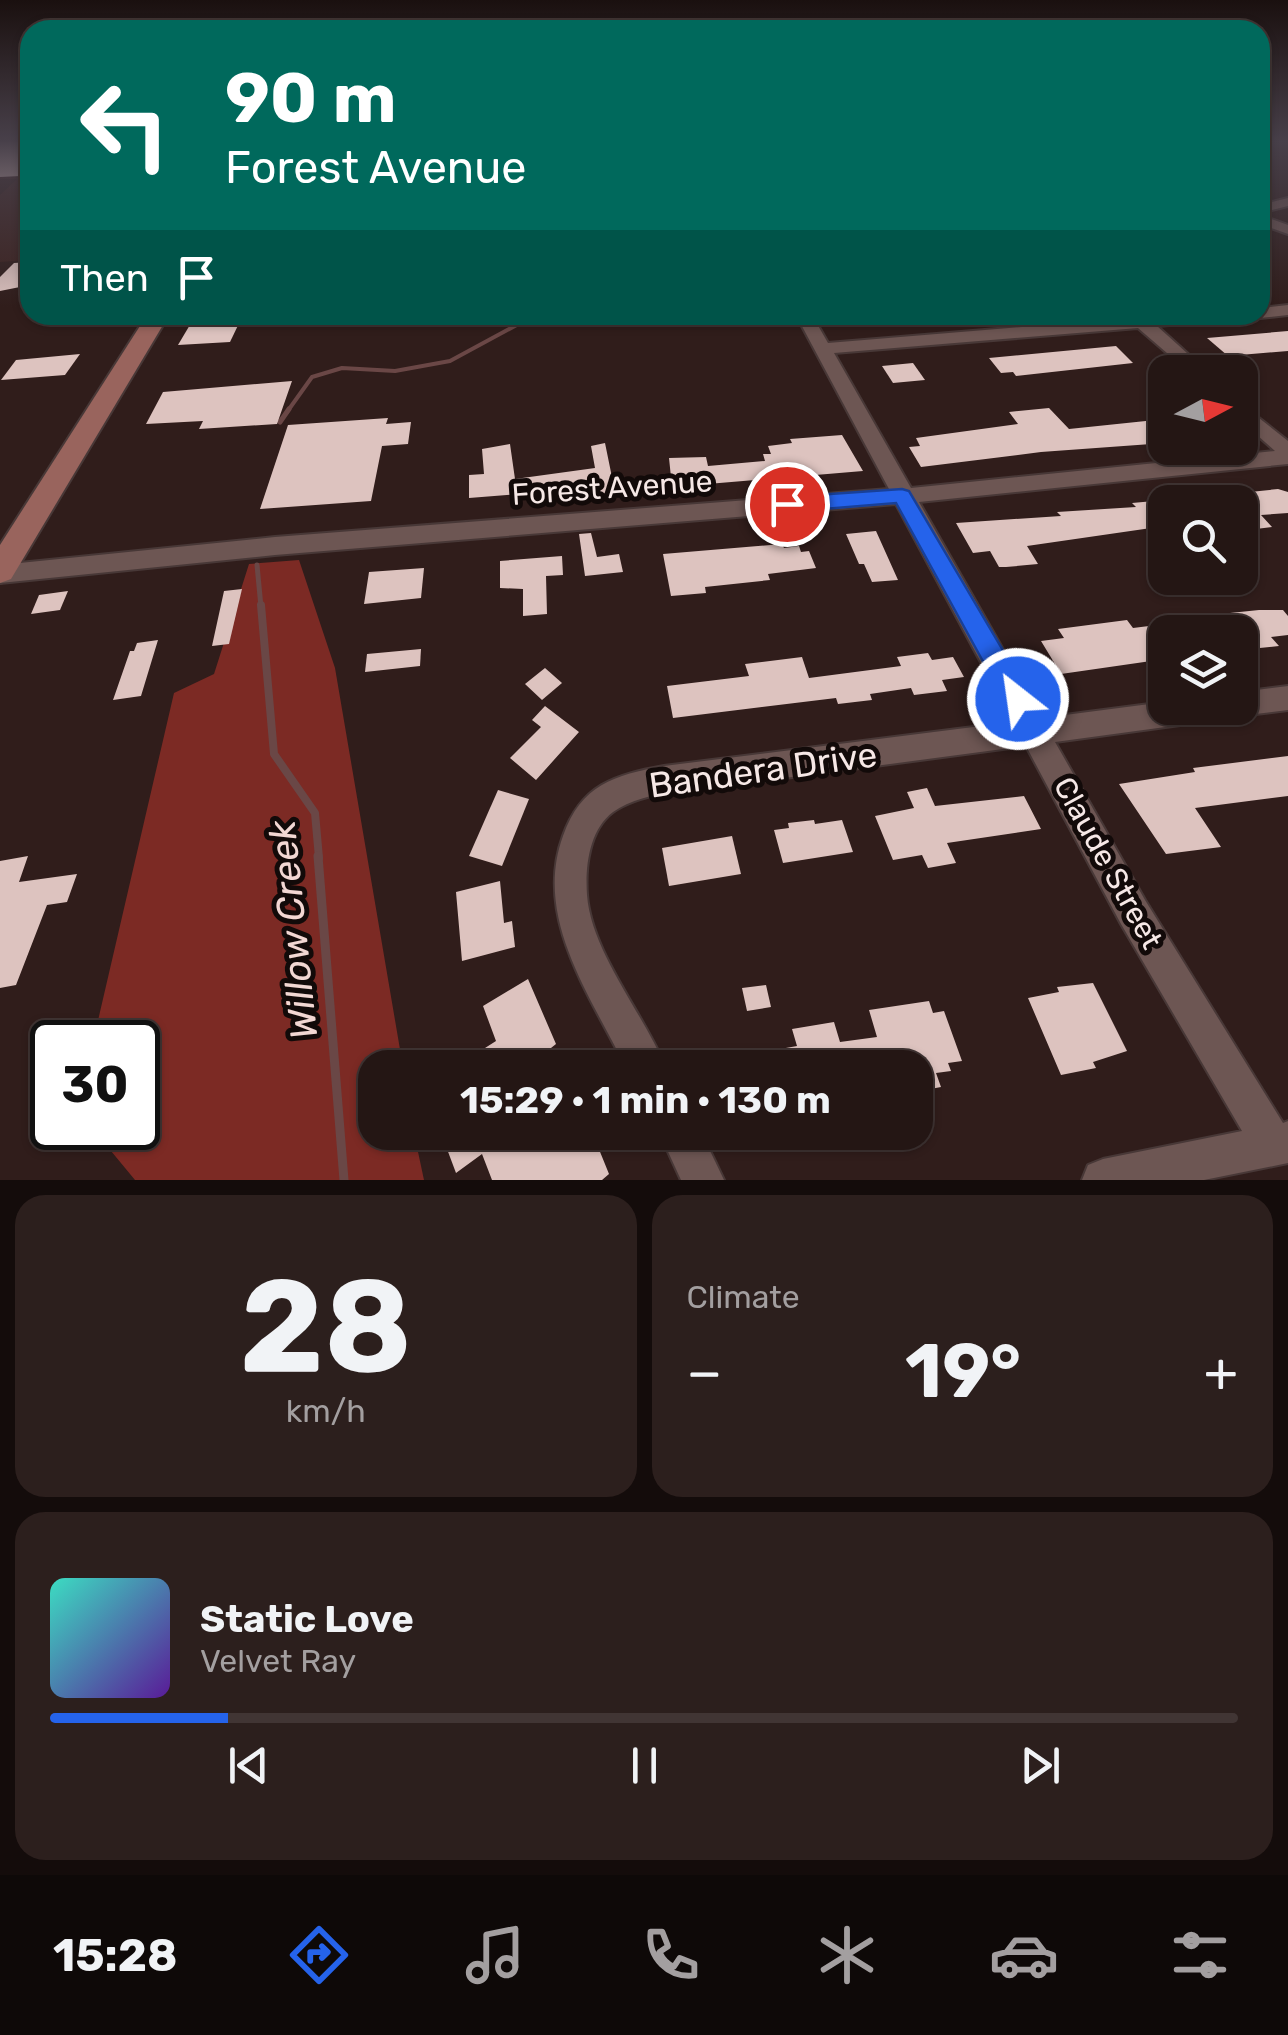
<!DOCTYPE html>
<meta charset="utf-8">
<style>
:root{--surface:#241614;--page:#2c1f1d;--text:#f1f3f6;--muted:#a39fa0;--line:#413534;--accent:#2563eb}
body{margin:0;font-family:Rubik,sans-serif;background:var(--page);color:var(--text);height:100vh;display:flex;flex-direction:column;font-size:38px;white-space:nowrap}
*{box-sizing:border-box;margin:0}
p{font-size:32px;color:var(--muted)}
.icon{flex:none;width:55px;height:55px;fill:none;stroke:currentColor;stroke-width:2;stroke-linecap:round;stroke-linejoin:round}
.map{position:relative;height:1180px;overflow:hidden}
.drawer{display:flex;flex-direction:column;gap:15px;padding:15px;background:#140c0b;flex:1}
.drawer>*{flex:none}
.guide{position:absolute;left:20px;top:20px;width:1250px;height:305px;border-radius:30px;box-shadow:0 2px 8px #0004,0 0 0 2px var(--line);background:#00695c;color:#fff;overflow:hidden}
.needle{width:65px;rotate:83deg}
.fabs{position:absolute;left:1148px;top:355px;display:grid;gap:20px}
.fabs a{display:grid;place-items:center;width:110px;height:110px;border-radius:20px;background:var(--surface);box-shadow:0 2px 8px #0004,0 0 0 2px var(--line);font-size:50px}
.speed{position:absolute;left:30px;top:1020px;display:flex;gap:20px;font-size:50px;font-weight:700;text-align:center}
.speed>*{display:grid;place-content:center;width:130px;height:130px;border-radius:50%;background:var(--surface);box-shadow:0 2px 8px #0004,0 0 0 2px var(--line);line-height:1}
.speed .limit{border:5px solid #111;border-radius:15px;background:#fff;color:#111}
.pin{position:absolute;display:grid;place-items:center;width:85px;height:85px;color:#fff;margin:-42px;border:5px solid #fff;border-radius:50%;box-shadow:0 2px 10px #0007}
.me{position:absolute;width:110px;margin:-55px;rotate:330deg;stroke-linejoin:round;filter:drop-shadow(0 0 8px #0008)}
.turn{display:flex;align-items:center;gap:35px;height:210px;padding:0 40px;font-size:45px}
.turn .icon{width:130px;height:130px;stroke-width:2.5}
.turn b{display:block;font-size:70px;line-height:85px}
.then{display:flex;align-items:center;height:95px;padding:0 40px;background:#0003;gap:20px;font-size:38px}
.big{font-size:75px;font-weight:700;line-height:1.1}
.drawer .widget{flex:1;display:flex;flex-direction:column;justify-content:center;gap:15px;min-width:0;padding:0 35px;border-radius:30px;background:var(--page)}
.drawer .dial{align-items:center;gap:0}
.dial b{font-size:130px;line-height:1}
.song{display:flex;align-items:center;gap:30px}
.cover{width:120px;height:120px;border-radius:15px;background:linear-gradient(135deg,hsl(170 70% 55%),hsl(270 70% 35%))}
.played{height:10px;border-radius:5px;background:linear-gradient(90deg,var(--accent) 15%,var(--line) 15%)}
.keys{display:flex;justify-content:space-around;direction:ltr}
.heat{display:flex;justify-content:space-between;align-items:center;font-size:55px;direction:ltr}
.drawer .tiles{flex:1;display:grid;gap:15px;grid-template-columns:1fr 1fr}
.widget:last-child{grid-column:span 2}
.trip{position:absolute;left:358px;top:1050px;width:575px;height:100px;border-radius:30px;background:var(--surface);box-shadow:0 2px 8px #0004,0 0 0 2px var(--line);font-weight:700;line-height:100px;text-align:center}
.tab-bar{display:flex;height:160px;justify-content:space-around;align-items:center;background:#0e0908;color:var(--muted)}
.tab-bar .icon{width:70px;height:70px}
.tab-bar .active{color:var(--accent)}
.tab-bar b{font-size:45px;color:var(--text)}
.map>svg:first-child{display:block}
.built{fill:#3c221f}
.green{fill:#7c2a24}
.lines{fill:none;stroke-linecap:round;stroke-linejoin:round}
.stream-far3{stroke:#6a4746;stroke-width:4}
.stream-far2{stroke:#6a4746;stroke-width:5}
.stream-far1{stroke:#6a4746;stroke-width:8}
.stream{stroke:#6a4746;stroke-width:9}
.building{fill:#ddc3bf}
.minor-casing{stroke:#483837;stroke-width:4}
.major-casing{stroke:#483837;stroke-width:4}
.minor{fill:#6d5653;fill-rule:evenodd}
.major{fill:#99645d;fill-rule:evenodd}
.route{fill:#2563eb;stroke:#184099;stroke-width:2.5}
.labels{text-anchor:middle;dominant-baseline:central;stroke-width:10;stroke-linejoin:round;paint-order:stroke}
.street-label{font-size:30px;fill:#f6e8e6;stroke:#120a09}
.near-street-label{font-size:35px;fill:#f6e8e6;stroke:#120a09}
.near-water-label{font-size:38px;font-style:italic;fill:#f2d7d3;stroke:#120a09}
</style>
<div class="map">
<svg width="1288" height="1180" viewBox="0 0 1288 1180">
<rect width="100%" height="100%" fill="#301d1b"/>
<path class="built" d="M0,142H30V260L0,262V195L17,179H0Z"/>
<path class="green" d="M299,560L335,668L403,1067L375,1068V1132L414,1133L424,1180H135L92,1128H138V1042H93L174,693L214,674L249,564Z"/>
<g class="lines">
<path class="stream-far3" d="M287,412L312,377L342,368L395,371L450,361L535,315"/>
<g class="stream-far2">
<path d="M280,422L289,409"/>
<path d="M257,565L261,607"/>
</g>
<path class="stream-far1" d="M261,605L274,754L315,813L319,858"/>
<path class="stream" d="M318,856L344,1180"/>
</g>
<g class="building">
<path d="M0,142H30V166L20,176L0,177Z"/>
<path d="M30,262V285L0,291V277L14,263Z"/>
<path d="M243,315L230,342L178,345L194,318Z"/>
<path d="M1288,331V351L1228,356L1207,338Z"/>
<path d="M1116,346L1133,363L1016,376L1013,372L1001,373L989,358Z"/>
<path d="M80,354L65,375L1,380L16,360Z"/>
<path d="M913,363L925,380L893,383L882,366Z"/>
<path d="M292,381L277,424L199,429L203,421L146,424L163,392Z"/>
<path d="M1049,408L1069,429L1165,419V443L1041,452L921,467L909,447L920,446L916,438L1018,424L1009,412Z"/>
<path d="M388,418L386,424L411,422L408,444L382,446L371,501L260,509L288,425Z"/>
<path d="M842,435L863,471L672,487L669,458L706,457L708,466L765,461L763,454H771L768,446L792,443L790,439Z"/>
<path d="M605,443L615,492L599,494L598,488L469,498V475L484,474L482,449L510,444L515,479L595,468L591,446Z"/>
<path d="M1278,489L1288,492V513L1261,515L1272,527L1240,531V493Z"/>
<path d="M1165,500V526L1027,546L1038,564L1006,567H999L990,551L973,553L956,523L1061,516L1057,512L1136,507L1132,503Z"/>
<path d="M876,531L898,580L872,582L864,564H859L846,534Z"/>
<path d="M591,533L597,557L619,554L623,572L585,576L579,534Z"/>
<path d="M782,544L784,548L799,546L801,552L809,551L816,568L768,574L770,580L705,587L706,593L671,596L663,554Z"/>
<path d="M562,556L563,575L546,576L547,614L523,616V589L500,588V561Z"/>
<path d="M424,568L421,598L364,604L369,572Z"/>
<path d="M242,589L229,644L212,646L224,591Z"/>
<path d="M68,591L60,610L31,614L39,595Z"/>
<path d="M1259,610H1283L1288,616V635L1271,637L1279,646L1240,650V625L1230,613Z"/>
<path d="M1127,620L1133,628L1165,624V659L1061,674L1041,641L1064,638L1058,629Z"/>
<path d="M158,640L141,696L113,700L130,651H134L137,643Z"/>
<path d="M421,649L420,666L365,672L367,654Z"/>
<path d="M928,653L932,660L953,657L964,677L942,680L947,691L914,695L911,688L870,694L872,700L838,704L836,698L673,718L667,686L749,676L745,664L802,657L809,678L901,666L897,657Z"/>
<path d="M545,668L562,683L542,700L525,684Z"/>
<path d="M545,706L579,732L536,780L510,758L541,727L532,720Z"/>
<path d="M1288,756V796L1195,808L1221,847L1166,854L1119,784L1195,772L1193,768Z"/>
<path d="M927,788L935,806L1024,796L1041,829L947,843L956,863L928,868L922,855L893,860L875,816L914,808L907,792Z"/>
<path d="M498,790L529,799L502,866L469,856Z"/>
<path d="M814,820L815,824L842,820L853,852L783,863L774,830L789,828L788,823Z"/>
<path d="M732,836L741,874L669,886L662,848Z"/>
<path d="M28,856L19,882L77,874L67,902L47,905L16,985L0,988V861Z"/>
<path d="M500,881L504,923L512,921L515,947L462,961L456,892Z"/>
<path d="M528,979L556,1044L551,1048L556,1061L547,1068H478L474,1055L496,1041L483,1006Z"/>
<path d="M1093,983L1127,1051L1093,1062L1096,1068L1061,1075L1028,998L1059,992L1057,987Z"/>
<path d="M766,985L771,1007L747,1011L742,988Z"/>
<path d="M929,1001L933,1013L944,1011L962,1061L948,1063L951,1071L936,1073L941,1087L915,1092V1068H726L725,1059L797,1046L792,1029L834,1022L840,1042L877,1037L869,1010Z"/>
<path d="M472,1132H477L481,1146L501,1132H592L609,1174L602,1180H492L482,1154L456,1173L447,1149Z"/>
</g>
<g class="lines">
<defs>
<g id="minor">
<path d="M1288,198V206L1260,213V205Z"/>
<path d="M1260,215L1288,225V234L1260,224Z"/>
<path d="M1288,305V315L1260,318L1253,315H1260V308Z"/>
<path d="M796,315H812L828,343L1168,315H1238L1230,320L1157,326L1208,372H1189L1138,328L834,353L911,488L1275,451L1240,420V403L1288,441V464L919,502L1042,718L1165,702V708H1240V692L1288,686V710L1240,716L1229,712L1217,720L1055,742L1145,900L1283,1123L1288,1121V1163L1204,1180H1082L1088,1165L1103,1159L1242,1131L1121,924L1026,746C935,758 845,770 754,782C715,787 645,789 613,812C589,830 585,867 587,895C591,952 644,1014 666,1068H626C591,996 533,918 563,836C581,785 614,775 664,766L1013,722L896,504L275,555L0,583V565L275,537L889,489Z"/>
<path d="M659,1132H701L724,1180H681Z"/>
</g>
<path id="major" d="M147,315H169L11,579L0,583V545Z"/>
</defs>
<use href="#minor" class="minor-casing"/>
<use href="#major" class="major-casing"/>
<use href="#minor" class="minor"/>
<use href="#major" class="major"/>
</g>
<linearGradient id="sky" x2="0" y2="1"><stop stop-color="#1a100f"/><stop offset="0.46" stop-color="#48404a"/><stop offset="1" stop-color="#48404a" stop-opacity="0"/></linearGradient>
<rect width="1288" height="307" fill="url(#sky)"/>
<path class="route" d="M902,489L909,491L1027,691L1030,699L1027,707L1018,710L1008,707L896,503L787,512L777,504L787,497Z"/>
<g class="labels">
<g class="street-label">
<text transform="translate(612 488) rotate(-4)">Forest Avenue</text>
<text transform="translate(1108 863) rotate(61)">Claude Street</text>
</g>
<g class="near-street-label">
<text transform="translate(763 770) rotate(-8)">Bandera Drive</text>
</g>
<g class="near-water-label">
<text transform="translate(293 930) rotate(-96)">Willow Creek</text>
</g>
</g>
</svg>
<div class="fabs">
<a><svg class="needle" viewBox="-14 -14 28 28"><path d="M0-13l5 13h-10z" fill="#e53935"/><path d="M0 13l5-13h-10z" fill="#a39fa0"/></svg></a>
<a><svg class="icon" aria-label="search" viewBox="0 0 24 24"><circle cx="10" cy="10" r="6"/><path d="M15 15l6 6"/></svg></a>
<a><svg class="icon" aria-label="layers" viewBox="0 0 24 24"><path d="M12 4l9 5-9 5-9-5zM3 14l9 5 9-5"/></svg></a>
</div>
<div class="speed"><div class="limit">30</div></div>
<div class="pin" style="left:787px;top:504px;background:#d93025"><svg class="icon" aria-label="arrive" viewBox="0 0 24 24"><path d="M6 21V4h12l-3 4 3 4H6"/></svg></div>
<svg class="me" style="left:1018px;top:699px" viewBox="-20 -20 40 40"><circle r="17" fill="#2563eb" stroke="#fff" stroke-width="3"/><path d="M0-11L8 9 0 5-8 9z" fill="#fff"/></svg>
<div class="trip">15:29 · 1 min · 130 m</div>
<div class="guide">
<div class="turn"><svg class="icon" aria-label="left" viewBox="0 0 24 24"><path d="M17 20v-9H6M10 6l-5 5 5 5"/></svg><div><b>90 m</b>Forest Avenue</div></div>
<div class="then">Then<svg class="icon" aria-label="arrive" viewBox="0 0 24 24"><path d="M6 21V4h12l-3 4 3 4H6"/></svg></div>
</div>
</div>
<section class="drawer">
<div class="tiles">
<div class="widget dial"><b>28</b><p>km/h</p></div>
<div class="widget"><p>Climate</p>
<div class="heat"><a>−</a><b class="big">19°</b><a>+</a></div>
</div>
<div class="widget">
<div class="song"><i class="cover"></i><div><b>Static Love</b><p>Velvet Ray</p></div></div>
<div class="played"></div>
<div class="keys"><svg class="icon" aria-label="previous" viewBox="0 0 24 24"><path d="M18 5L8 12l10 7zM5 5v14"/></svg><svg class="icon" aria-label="pause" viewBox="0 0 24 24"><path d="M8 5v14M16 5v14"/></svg><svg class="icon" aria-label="next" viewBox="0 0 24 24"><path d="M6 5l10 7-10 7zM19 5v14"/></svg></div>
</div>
</div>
</section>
<nav class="tab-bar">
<b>15:28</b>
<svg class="icon active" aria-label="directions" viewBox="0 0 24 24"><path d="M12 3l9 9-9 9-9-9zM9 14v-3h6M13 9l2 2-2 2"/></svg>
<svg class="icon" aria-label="music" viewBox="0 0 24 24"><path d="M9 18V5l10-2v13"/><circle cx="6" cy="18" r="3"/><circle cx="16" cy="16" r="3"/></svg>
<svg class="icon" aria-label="phone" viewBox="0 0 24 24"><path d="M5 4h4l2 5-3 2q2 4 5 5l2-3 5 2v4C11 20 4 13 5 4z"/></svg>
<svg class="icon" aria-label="climate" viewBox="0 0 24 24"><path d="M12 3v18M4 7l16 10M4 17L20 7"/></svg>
<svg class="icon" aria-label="car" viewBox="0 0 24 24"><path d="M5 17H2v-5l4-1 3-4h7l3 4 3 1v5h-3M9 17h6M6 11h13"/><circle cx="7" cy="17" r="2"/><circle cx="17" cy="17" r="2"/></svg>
<svg class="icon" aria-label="filters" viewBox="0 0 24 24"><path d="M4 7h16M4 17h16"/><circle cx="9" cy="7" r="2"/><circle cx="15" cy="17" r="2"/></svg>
</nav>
